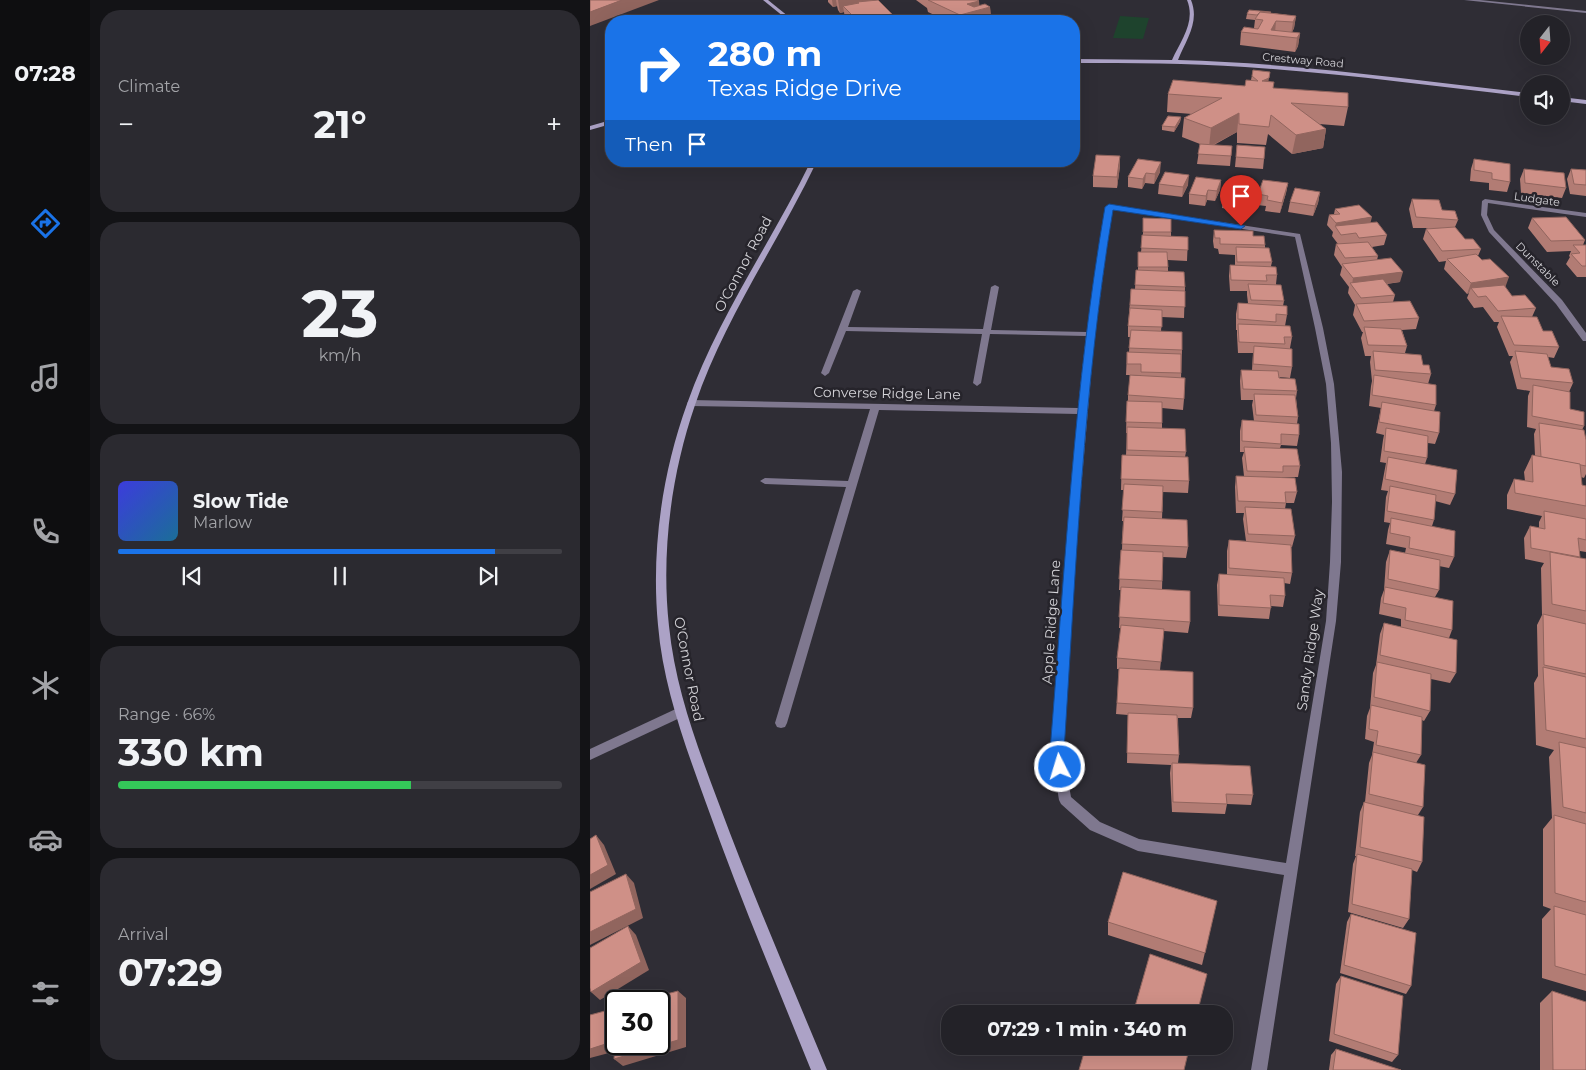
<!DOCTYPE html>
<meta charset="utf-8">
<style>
:root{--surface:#232228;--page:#2b2a30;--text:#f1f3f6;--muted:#a3a4a8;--line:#403f45;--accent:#1a73e8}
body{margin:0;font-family:Montserrat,sans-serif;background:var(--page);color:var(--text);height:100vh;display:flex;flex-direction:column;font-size:19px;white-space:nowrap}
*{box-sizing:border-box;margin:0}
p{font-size:16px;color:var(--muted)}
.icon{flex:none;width:28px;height:28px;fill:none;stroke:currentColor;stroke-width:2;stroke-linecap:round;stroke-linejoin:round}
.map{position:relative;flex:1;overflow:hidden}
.details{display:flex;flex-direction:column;gap:10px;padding:10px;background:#131316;width:500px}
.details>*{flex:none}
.guide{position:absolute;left:15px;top:15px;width:475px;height:152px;border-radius:20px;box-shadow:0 5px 20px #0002,0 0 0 1px var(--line);background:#1a73e8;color:#fff;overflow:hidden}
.needle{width:32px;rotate:197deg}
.controls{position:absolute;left:930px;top:15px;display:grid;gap:10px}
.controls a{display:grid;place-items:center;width:50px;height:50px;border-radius:50%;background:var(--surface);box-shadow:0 5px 20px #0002,0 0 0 1px var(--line);font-size:25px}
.speed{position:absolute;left:15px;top:990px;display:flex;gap:10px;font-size:25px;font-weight:700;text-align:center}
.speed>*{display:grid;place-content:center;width:65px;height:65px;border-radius:50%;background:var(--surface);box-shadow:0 5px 20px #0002,0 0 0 1px var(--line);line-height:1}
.speed .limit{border:2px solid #111;border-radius:8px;background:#fff;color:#111}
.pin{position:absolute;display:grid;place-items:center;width:42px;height:42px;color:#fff;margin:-51px -21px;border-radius:50% 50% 50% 0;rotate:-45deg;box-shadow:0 0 5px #0007}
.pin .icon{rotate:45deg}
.me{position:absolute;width:55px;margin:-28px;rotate:355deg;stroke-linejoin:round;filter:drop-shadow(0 0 4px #0008)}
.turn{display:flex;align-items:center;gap:18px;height:105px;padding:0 20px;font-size:22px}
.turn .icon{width:65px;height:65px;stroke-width:2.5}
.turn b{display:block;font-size:35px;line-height:42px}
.then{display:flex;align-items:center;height:48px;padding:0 20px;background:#0003;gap:10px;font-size:19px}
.big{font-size:38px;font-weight:700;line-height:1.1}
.details .tile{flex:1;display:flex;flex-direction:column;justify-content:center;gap:8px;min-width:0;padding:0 18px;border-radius:20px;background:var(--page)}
.details .dial{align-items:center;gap:0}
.dial b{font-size:65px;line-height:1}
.song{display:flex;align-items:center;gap:15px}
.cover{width:60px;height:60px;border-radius:8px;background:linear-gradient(135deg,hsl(240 70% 55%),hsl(200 70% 35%))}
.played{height:5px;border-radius:2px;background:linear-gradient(90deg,var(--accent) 85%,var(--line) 85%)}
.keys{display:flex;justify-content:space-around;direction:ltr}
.heat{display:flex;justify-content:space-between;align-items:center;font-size:28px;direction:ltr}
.charge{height:8px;border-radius:4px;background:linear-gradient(90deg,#34c759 66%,var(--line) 0)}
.trip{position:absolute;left:351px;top:1005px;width:292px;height:50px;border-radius:20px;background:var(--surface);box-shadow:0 5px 20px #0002,0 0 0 1px var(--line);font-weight:700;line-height:50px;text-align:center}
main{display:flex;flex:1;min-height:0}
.tab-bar{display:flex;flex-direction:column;width:90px;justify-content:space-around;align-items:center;background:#0e0e10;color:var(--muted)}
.tab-bar .icon{width:35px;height:35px}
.tab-bar .active{color:var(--accent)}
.tab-bar b{font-size:22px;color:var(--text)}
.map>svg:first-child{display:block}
.green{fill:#1e432d}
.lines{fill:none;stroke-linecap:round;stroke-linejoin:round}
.street{fill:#7f788f;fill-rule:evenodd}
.secondary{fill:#aca2c6;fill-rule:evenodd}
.wall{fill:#b27c74}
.shaded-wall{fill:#91655e}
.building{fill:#cf9087;stroke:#91655e}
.route{fill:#1a73e8;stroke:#114b97}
.labels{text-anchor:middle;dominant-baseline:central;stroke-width:5;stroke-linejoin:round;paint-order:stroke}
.far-street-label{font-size:11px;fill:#d4d3d8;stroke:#26242b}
.street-label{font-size:14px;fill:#d4d3d8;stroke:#26242b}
</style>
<main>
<nav class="tab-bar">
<b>07:28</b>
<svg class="icon active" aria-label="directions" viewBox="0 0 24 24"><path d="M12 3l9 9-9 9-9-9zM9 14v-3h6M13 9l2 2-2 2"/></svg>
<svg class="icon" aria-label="music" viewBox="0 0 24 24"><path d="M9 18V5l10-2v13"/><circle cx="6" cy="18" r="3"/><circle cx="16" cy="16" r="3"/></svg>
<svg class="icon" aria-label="phone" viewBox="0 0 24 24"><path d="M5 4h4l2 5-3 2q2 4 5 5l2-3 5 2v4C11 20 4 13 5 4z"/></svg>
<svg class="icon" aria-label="climate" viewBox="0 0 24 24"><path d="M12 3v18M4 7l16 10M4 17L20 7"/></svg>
<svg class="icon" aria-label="car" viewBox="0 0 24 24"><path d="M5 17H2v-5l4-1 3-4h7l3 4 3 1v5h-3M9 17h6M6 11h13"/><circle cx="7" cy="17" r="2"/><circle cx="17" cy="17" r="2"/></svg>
<svg class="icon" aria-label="filters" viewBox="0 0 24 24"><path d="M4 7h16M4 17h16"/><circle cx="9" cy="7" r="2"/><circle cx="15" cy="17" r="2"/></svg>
</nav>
<section class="details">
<div class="tile"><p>Climate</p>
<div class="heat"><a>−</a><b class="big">21°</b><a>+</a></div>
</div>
<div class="tile dial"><b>23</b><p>km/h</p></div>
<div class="tile">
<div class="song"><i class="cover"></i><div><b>Slow Tide</b><p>Marlow</p></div></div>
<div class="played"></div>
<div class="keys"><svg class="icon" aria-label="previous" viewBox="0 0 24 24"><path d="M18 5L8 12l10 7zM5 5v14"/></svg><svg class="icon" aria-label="pause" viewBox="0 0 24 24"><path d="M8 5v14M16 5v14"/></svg><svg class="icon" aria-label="next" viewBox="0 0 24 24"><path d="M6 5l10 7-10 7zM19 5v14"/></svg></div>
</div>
<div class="tile"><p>Range · 66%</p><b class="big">330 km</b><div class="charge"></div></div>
<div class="tile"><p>Arrival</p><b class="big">07:29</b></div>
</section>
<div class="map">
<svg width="996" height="1070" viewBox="0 0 996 1070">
<rect width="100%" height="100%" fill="#2f2d35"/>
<path class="green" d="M530,16L559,18L553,39L523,38Z"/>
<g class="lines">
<g class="street">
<path d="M874,0H890L996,11V13Z"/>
<path d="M895,199L996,213V217L898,203L897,215L904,230L972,300L996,333V341H993L966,304L899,232L891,215L892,201Z"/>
<path d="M519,205L710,234L733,328L744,384L752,472L751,562L746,621L677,1070H661L694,875L548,851L500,830L471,804L469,800L461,751L488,414L289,410L197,723L195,727L191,728L187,727L185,723L256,487L175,484L170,481L175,478L258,481L280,409L101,406L97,403L101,400L488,408L496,336L400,334L391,383L387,386L383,383L392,334L256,331L239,373L235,376L231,373L263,291L267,289L271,291L258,327L393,329L401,287L405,285L409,287L401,330L497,332L516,207ZM522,209L705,237L725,328L736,384L741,443L742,502L740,562L736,621L696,863L549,839L510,822L481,797L473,751L486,546L504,342Z"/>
<path d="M90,707L94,708L96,712L94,716L0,760V749Z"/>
</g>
<g class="secondary">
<path d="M173,0H178L204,21H199Z"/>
<path d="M597,0H601C610,22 596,40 588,60C705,63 822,80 939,93V97C844,86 750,73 655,67C598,63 541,63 484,63V59L582,60C591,40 606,22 597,0Z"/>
<path d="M971,97L996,100V104L971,101Z"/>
<path d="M21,120V124L0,130V126Z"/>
<path d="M221,161H227C188,243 134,319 105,405C81,475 71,553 79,626C85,687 107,746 129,804C162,893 200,981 237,1070H221C185,981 148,893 116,803C95,745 73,686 68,625C61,551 72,473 97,404C127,318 181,243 221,161Z"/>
</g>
</g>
<g class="wall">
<path d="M238,0H282L303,21H258L255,19L254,12L250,13L248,10L247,6L243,7L238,2Z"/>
<path d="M326,0H387L389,1V6L400,7L401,18L435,21H357L338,12L337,8Z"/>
<path d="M681,13L706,16L704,28L702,32L710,33L708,46L705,52L650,45L651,32L664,28L665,20L656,19L657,14Z"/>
<path d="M663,70L678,82L683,88L758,107L754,126L729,124L736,129L733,148L702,154L678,134L676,145L647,143V132L624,145L642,146L640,166L607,164L610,144L592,137L594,118L602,114L577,112L578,94L655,86L661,80Z"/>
<path d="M591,117L590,122L584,132L572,130V126Z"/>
<path d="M647,145L674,159L673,169L645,167Z"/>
<path d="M548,159L570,172L564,184L555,183L552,189L538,187V177Z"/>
<path d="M884,159L920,182L917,192L899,190V183L880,181L881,169Z"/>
<path d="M530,166L527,188L503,187V176Z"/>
<path d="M934,169L976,188L972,198L931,193L930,179Z"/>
<path d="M981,169L996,170V196L980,194L977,179Z"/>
<path d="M631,180L630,190L625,201L617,200L615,206L599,204V194Z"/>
<path d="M698,183L696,193L690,213L675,211L676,206L667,205L668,194Z"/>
<path d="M569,184L598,185L592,197L568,194Z"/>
<path d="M730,192L728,203L723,216L698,212L700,202Z"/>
<path d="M662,197L657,212L632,208L633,198Z"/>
<path d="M822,199L852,210L868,220L865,227L875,239L891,249L888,256L922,296L946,308L942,317L953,331L969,347L964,358L958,357L961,367L983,383L979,392L980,409L994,426L992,430L996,466V474L994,478L991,477L992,485L996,486V552L990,551V558L996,559V991L952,978V919L961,909L953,906V829L962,818L959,757L964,750L946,745L944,683L948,676L947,625L952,615L951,568L954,563L935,559L934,538L940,526L949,528V522L952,516L917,509V495L924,479L935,481L934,472L942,455L945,456L944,434L946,429L937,427L938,396L940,391L927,389L920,362L923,356H919L907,327L909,322H904L893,307L884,308L877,298L879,293L877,294L854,269L856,261L849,262L833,239L836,229L838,228H823L819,209Z"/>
<path d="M745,209L780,223L797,235L794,245L782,247L788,256L787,260L810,282L797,284L805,295L803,302L829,318L826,329L812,330L817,346L815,353L833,365L841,374L838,384L846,405L844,411L849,433L845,444L838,443L837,458L835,464L865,494L860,505L845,501L844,520L842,526L864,557L859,568L849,566V590L845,597L862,630L859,638L866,673L860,683L841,679L840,711L834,721L832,720L831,755L826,763L833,807L828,815L832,862L827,872L822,870L819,919L813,928L758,912L763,864L766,856H765L770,812L774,802H775L779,763L782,755L784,742L775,739L777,716L780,708L783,673L786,665L790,634L794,623L811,627V619L789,614L791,598L794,590L796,562L800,550L815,553L816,548L796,544L798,530L800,523L794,522L796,497L798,491L791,490L796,463L790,462L793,440L794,435L786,433L791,408L779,406L781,386L782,381L780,362L781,356H775L771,338L773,332H772L763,315L765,305L758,293L759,287L750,275L752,267L744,255L746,244H748L742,236L743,232L737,225L739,215L744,214Z"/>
<path d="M553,218L581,219V236L598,237L597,261L578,260V271L595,287L594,318L572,317L571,331L592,350L591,378L594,399L593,410L572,408V428L596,452L595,457L599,481L598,493L573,492L572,519L598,547L596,558L573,557L572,589L600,622L598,633L574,631L570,670L603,708L601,718H588L589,755L588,763L663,795L661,805L637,804L635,814L582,812L580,773L581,765L537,763L538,715L526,714L529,669H527V658L531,628H529L531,590H529L531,550H532L533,521H532L534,490H531L532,455H536L537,433H536L537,401H538V395L551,376V375H536L537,352H539L540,337H538V326L541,289H545L546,270H548V252H551L553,235Z"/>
<path d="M942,218L995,240L993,245H996V277H987L976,264L980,257L979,256L981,251L957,252L938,228Z"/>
<path d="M624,230L663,236L675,245V248L682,262L681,266L687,275L686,284L694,301L693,306L697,315L695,326L702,337L700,348L702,367L700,378L689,377L707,391L706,398L708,417L707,424L709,435L707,446L691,445L690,448L710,466L708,477H692V478L707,492L704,503H696L695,509L705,536L702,547H701L702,573L700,584L694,583L695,596L693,607L681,606L679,619L628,616L627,585L629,574L637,575V551L639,540L656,541L653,519L654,513H646L645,487L646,476H654L652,458L654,452H650V431L652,420L664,421L662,405L663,400H651L650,381L651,370H662L663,353H648L647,335V330H646V314L648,303H658L657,295V291H640L639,276L640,265H645V255L629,254L628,249L624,248L623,241Z"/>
<path d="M627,901L612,965L518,935V922Z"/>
<path d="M761,914L821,986L816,994L750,973L757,922Z"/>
<path d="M751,976L808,1055L802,1062L739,1041L746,984Z"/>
<path d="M962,991L996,1070H950V1003Z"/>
<path d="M544,1010L607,1014H544Z"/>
<path d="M746,1049L811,1070H739L741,1055Z"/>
</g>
<g class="shaded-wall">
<path d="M32,0H69L0,26V12Z"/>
<path d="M242,0H246L247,6L243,7Z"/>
<path d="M248,0H282L283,7L269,3L267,2L269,10L253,6L254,12L250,13Z"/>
<path d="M389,1L390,10L400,7L401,19L370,21V15L377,4Z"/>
<path d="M302,14L303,21H267V20Z"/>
<path d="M706,16L704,28L701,35L703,22Z"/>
<path d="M686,21L685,33L681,30Z"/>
<path d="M710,33L708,46L705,52L707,38Z"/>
<path d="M680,72L677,90L672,81Z"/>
<path d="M649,113L647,132L619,147L621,128Z"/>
<path d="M591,117L590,122L584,132L585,127Z"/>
<path d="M736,129L733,148L702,154L706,135Z"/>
<path d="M530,156V166L527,188V177Z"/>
<path d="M571,162L570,172L564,184L565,174Z"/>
<path d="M556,173L555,183L552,189L553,179Z"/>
<path d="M599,175L598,185L592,197L593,187Z"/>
<path d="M631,180L630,190L625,201L627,191Z"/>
<path d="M698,183L696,193L690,213L692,203Z"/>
<path d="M663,187L662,197L657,212L658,201Z"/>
<path d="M618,190L617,200L615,206L616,196Z"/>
<path d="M730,192L728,203L723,216L725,206Z"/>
<path d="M782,217L779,228L745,227L746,223Z"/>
<path d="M813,272L810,282L764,288L762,285L763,278Z"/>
<path d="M919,277L915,288H881L879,293L877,294L881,283Z"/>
<path d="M6,835L14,845L26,874L0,889V875Z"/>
<path d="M36,874L44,883L53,918L0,945V932Z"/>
<path d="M38,926L46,935L59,970L10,1000L1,992Z"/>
<path d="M88,991L96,998V1047L33,1066L24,1059Z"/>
<path d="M25,1041L34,1049L0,1058V1049Z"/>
</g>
<g class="building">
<path d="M0,0H32L0,12Z"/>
<path d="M288,0L302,14L267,20L253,6L269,3L267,2Z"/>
<path d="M338,0H387L389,1L377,4L384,7L395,4L400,7L370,15Z"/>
<path d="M659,10L681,12L680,13L670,12L667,15L657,14Z"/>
<path d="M670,12L706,16L703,22L686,21L681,30L710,33L707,38L651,32L654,27L668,29L673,20L665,19Z"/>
<path d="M428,17V21H435H367L368,18Z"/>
<path d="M663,70L680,72L679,78L672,81L684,82L683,88L758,93V107L701,103L736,129L706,135L681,115L679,127L649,124V113L621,128L594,118L632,98L578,94L583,80L655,86L656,80L668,81L662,76Z"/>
<path d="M578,116L591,117L585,127L572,126Z"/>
<path d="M610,144L642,146L641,156L608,154Z"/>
<path d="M647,145L675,147L674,159L646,157Z"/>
<path d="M506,155L530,156L527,177L503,176Z"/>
<path d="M548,159L571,162L565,174L556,173L553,179L538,177Z"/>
<path d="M884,159L920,164V182L902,179V173L884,170Z"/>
<path d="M934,169L974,173L976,188L935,183Z"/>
<path d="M981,169L996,170V185L984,184Z"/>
<path d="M575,172L599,175L593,187L569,184Z"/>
<path d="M606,177L631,180L627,191L618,190L616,196L599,194Z"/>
<path d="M673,180L698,183L692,203L677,200L678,196L668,194Z"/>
<path d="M638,184L663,187L658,201L633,198Z"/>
<path d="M705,188L730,192L725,206L700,202Z"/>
<path d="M822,199L849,200L852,210L865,211L868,220L826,217Z"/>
<path d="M769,205L782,217L746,223L739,215L750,214L745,209Z"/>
<path d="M976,217L995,240L961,241L942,218Z"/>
<path d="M553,218L581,219V232H553Z"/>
<path d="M787,222L797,235L769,238L766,233L751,235L745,226Z"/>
<path d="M865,227L875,239H883L891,249L852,251L836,229Z"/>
<path d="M624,230L663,231V236H674L675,245L630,244V238H625Z"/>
<path d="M552,235L598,237V250L551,248Z"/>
<path d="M778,242L788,256L755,258L746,244Z"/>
<path d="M983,245H996V266H992L981,254L990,253Z"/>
<path d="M646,247L679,248L682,262H647Z"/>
<path d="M548,252H577L578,267H548Z"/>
<path d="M886,254L892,260L900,259L919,277L881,283L857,259Z"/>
<path d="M801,258L813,272L763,278L752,264Z"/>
<path d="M640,265L686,267L687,275H676L677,281L641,280Z"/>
<path d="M546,270L594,272L595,287L545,285Z"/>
<path d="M793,279L805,295L771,298L760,283Z"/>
<path d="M658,284L691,285L694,301L661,300Z"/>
<path d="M914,285L922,296L935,295L946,308L908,311L896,296L888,297L881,288Z"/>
<path d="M541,289L595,291V307L540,305Z"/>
<path d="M820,301L829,318L774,321L766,304Z"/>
<path d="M648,303L697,306V315L686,314V322L648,319Z"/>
<path d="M540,308L572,310V327L538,326Z"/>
<path d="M911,316L947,317L953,331H962L969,347L924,345Z"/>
<path d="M648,324L700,326L702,337H694L695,344L649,342Z"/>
<path d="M774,327L811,329L817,346L778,345Z"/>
<path d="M541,330L592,332V350L539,348Z"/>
<path d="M664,346L702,349V367L663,364Z"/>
<path d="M783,351L831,355L833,365H839L841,374L785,370Z"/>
<path d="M925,351L957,354L961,367L979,369L983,383L931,378Z"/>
<path d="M537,352L591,354V373L551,372V364H537Z"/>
<path d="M651,370L688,371L689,378L705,379L707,391L653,389Z"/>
<path d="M540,375L595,378L594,399L538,395Z"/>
<path d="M784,375L846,385V405L782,395Z"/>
<path d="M943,385L980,392V409L994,412V426L942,416Z"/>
<path d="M664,394L705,395L708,417L666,415Z"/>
<path d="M537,401L572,402V423L536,422Z"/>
<path d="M792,402L850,412L849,433L789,422Z"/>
<path d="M652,420L709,424V435L691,434V444L652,441Z"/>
<path d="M949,423L994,430L996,440V466L951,457Z"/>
<path d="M537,427L595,429L596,452L537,450Z"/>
<path d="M796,428L838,436L837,458L794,451Z"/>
<path d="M654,447L707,449L710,466H693V472L657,471Z"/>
<path d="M532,455L598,457L599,481L531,479Z"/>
<path d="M942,455L990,464L992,485L996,486V506L925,493L924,479L943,482Z"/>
<path d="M798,457L867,470L865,494L795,479Z"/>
<path d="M646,476L705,478L707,492H695L696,503L648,501Z"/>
<path d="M534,484L573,486L572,512L532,510Z"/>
<path d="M800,486L846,495L844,520L797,511Z"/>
<path d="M655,507L701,509L705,536L658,534Z"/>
<path d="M954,511L996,519V540L988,538L990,557L941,548L940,526L955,529Z"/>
<path d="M534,517L597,520L598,547L532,544Z"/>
<path d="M801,518L865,531L864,557L819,548L820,537L800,533Z"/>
<path d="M639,540L701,545L702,573L639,568Z"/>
<path d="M531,550L573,552L572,581L529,579Z"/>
<path d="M800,550L850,560L849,590L798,579Z"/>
<path d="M960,552L996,559V611L962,604Z"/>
<path d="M629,574L694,578L695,596L680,595L681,608L629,605Z"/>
<path d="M531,587L600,591V622L529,617Z"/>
<path d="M795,587L863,601L862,630L815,620L816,608L793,603Z"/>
<path d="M953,614L996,624V674L954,665Z"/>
<path d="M794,623L867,640L866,673L790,655Z"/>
<path d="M531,625L574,629L571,662L527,658Z"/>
<path d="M787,662L841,674L840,711L784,697Z"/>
<path d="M953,667L996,677V739L956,730Z"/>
<path d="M529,668L603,672V708L527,703Z"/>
<path d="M781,705L832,717L831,755L786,745L788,731L779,729Z"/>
<path d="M538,713L587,715L589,755L537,753Z"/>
<path d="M969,742L996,748V813L973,807Z"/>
<path d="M783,752L835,765L833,807L779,794Z"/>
<path d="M582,763L660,766L663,795L636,794L637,804L583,802Z"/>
<path d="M774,802L834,817L832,862L770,847Z"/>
<path d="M964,815L996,824V902L965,893Z"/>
<path d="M6,835L18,865L0,875V839Z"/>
<path d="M767,854L822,869L819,919L762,904Z"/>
<path d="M533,872L627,901L615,953L518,922Z"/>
<path d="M36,874L46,909L0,932V892Z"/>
<path d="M964,906L996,915V975L965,966Z"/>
<path d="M761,914L826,933L821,986L754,965Z"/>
<path d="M38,926L51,962L1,992L0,988V948Z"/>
<path d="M560,954L617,974L607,1014H554L544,1010Z"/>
<path d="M751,976L813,996L808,1055L744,1034Z"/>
<path d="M88,991V1040L24,1059L25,1041L0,1049V1015L26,1008V1044H69V1001H50Z"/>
<path d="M962,991L996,1002V1070H963Z"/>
<path d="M496,1046H591L599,1049L594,1070H489Z"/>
<path d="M746,1049L811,1070H743Z"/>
</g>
<path class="route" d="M519,204L655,226L651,229L523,210C493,388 486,570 474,751L476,767L474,772L470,774L465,772L460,751C475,569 484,386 515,207Z"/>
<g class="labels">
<g class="far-street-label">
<text transform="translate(713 60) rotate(5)">Crestway Road</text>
<text transform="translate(947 199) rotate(8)">Ludgate</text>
<text transform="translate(948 264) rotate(45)">Dunstable</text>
</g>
<g class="street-label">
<text transform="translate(153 264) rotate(-62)">O'Connor Road</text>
<text transform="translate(297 393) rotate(1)">Converse Ridge Lane</text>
<text transform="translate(461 622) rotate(-86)">Apple Ridge Lane</text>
<text transform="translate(720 650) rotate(-82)">Sandy Ridge Way</text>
<text transform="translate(99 669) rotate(79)">O'Connor Road</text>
</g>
</g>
</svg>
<div class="controls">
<a><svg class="needle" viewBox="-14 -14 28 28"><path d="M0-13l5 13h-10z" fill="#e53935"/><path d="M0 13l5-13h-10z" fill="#a3a4a8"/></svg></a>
<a><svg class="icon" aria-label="sound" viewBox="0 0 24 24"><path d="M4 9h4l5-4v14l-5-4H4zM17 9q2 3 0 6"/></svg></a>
</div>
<div class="speed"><div class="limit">30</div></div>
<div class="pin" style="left:651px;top:226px;background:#d93025"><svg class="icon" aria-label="arrive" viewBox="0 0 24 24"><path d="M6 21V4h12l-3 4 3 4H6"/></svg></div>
<svg class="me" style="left:470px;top:767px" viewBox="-20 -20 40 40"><circle r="17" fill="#1a73e8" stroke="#fff" stroke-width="3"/><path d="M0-11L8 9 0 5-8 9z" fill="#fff"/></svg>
<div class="trip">07:29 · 1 min · 340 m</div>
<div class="guide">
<div class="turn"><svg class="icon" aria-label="right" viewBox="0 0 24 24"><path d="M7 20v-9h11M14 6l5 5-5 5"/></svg><div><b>280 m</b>Texas Ridge Drive</div></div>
<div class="then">Then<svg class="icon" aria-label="arrive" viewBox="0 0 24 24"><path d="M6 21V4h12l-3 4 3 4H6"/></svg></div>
</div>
</div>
</main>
